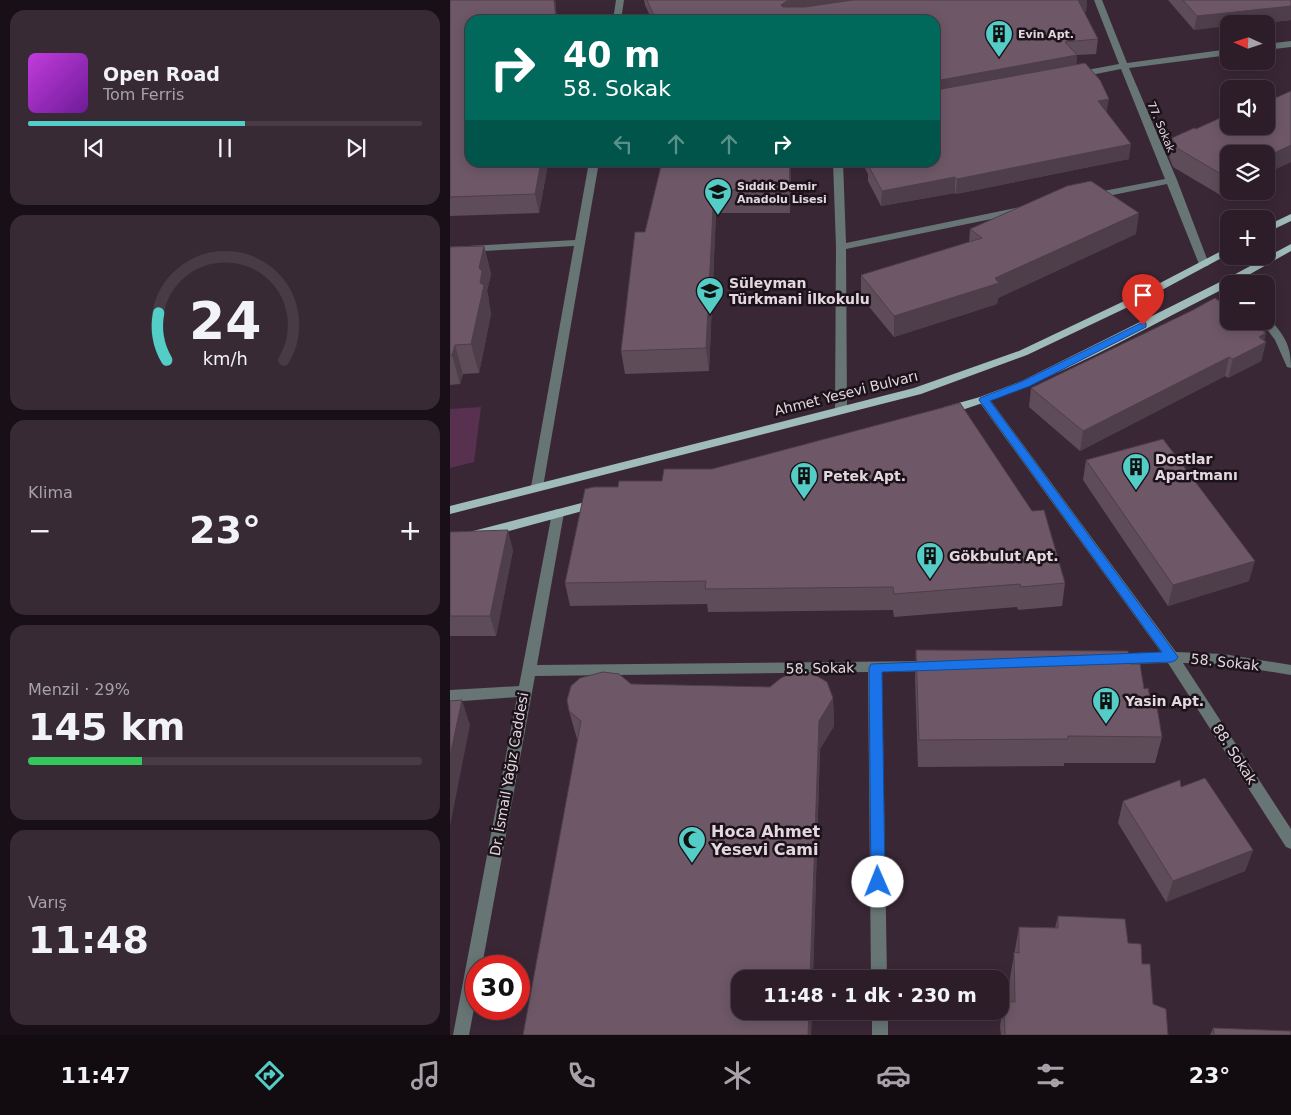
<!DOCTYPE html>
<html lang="tr">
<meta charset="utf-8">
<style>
:root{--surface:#2c1d28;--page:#382a34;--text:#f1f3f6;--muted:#a6a2a8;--line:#483b45;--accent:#54cdc7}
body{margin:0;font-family:"DejaVu Sans",sans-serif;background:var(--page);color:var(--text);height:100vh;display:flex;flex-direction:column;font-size:19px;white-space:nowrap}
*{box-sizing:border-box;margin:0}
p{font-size:16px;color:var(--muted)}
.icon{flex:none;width:28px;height:28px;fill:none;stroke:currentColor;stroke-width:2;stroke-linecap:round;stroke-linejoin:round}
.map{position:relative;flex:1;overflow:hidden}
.sheet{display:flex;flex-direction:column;gap:10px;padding:10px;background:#181016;width:450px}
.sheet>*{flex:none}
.top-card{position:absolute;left:15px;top:15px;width:475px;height:152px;border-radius:15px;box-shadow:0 2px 12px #0003,0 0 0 1px var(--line);background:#00695c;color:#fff;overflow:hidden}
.needle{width:32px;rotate:273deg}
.tools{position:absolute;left:770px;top:15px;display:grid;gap:10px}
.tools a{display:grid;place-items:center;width:55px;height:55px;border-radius:10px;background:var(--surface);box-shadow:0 2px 12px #0003,0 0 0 1px var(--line);font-size:25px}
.speed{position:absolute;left:15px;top:955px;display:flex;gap:10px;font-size:25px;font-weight:700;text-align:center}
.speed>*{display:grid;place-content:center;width:65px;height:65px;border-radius:50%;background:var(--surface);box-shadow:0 2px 12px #0003,0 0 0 1px var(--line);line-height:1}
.speed .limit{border:8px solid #d22;background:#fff;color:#111}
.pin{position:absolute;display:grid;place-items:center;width:42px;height:42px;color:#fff;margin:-51px -21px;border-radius:50% 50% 50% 0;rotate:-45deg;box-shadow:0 0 5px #0007}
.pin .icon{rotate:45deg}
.me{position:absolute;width:55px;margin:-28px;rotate:359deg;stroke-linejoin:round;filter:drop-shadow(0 0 4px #0008)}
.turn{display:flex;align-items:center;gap:18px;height:105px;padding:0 15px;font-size:22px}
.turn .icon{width:65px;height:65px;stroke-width:2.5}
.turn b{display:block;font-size:35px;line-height:42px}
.lanes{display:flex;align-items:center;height:48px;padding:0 15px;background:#0003;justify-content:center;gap:25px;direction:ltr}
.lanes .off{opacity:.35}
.big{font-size:38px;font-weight:700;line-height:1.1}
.sheet .card{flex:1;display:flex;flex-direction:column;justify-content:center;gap:8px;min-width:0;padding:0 18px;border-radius:15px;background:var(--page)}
.sheet .dial{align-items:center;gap:0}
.dial svg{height:130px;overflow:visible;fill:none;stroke:var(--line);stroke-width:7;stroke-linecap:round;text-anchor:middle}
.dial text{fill:var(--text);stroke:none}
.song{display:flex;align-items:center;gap:15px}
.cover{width:60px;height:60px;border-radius:8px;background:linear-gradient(135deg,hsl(290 70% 55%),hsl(280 70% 35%))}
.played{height:5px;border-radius:2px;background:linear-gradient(90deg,var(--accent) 55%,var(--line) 55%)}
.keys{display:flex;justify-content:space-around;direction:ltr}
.heat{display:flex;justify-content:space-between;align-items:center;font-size:28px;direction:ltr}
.charge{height:8px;border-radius:4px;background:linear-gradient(90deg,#34c759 29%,var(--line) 0)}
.trip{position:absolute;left:281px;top:970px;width:278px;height:50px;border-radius:15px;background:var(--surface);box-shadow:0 2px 12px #0003,0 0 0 1px var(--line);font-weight:700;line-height:50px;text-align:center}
.tabs{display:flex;height:80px;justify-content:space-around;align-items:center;background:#120c10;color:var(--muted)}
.tabs .icon{width:35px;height:35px}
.tabs .active{color:var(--accent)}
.tabs b{font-size:22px;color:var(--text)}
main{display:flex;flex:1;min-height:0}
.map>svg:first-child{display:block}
.green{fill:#57314f}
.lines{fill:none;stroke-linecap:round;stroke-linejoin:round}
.minor{fill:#677574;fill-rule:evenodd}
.major{fill:#9fbcba;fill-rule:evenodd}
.wall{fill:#5f4c59}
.shaded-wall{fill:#4d3e49}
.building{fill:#6e5868;stroke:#4d3e49}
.route{fill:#1a73e8;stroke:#114b97}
.labels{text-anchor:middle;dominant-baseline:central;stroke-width:5;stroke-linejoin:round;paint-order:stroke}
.far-poi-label{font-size:11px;font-weight:bold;fill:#e4d7e0;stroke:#1c131a;text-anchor:start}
.far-street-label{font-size:11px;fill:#e4d7e0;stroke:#1c131a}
.poi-label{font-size:14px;font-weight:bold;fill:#e4d7e0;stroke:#1c131a;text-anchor:start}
.street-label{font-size:14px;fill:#e4d7e0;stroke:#1c131a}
.near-poi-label{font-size:16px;font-weight:bold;fill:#e4d7e0;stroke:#1c131a;text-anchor:start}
</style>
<main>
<section class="sheet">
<div class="card">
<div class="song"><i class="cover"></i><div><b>Open Road</b><p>Tom Ferris</p></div></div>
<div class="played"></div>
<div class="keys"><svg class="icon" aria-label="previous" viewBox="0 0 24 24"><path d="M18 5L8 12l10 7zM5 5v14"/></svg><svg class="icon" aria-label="pause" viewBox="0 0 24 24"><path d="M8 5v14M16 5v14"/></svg><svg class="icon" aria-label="next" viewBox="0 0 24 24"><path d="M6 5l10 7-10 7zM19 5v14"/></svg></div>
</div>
<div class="card dial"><svg viewBox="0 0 100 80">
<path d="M14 69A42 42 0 1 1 86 69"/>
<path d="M14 69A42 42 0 0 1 9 40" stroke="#54cdc7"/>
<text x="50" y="56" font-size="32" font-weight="700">24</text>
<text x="50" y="72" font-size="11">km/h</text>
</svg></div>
<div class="card"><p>Klima</p>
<div class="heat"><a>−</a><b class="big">23°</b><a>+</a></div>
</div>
<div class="card"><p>Menzil · 29%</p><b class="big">145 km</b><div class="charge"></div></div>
<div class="card"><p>Varış</p><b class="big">11:48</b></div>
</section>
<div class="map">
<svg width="841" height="1035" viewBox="0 0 841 1035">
<rect width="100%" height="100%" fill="#3a2736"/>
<path class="green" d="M31,407L24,462L0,468V409Z"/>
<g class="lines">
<g class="minor">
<path d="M166,0H174L171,20H163Z"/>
<path d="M644,0H652L677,63L779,49V55L679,68L727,180L759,264L758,266H750L749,264L717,184L643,199L638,196L643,193L715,179L671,69L626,78L622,75L626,72L669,64Z"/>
<path d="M841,41V47L816,50V44Z"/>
<path d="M139,162H149L93,487L87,491L81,487L124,246L0,253V247L125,240Z"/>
<path d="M383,162H393L396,243L570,207L575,210L570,213L396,249L397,410L391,414L385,410L386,247Z"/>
<path d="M816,318L820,319C834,336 841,344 841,368L837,367L825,340L811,321H816Z"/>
<path d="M534,396L538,397L726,652L773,654L841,665V675L773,664L733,663L841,829V849L836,847L718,663L662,664L657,663L655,659L657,655L662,654L711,652L530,403L528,400Z"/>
<path d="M108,509L112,510L114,513L87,665L482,661L487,662L489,666L487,670L482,671L432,672L437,979H421L418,672L85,676L32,966H26V998L19,1035H3L67,697L0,702V690L69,686L102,513L104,510Z"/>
<rect x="422" y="1011" width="16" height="24"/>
</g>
<g class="major">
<path d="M841,214V221L816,233V226Z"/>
<path d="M841,244V251L786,282L779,284V286C687,332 597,386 498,414L492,410L494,407L530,397L572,381L778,278Z"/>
<path d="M779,247V254L697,298L577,355L471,394L0,514V506L464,388L569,351L689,294Z"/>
<path d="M147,499L153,503L151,506L0,547V537Z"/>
</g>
</g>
<g class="wall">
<path d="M0,0H105L107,20H20V162H105V163L98,164L89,213L0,216Z"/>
<path d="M194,0H637L636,12H634L648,39L646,54L627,55L626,64L657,113L679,159L506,194L505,193L431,206L418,181V174L413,165V162H485V20H202L195,5Z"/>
<path d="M718,0H841V20L803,24H779L744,30Z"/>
<path d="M779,114V191L772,196L723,167L719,157L722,138L746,129Z"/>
<path d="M212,162L341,177L340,213H266L259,371L175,374L171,351L195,232Z"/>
<path d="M520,229L686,234L548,298L547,304L444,337L411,297V275L519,243Z"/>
<path d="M34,246L41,274L37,291L39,300V303L41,314L29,373L13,374L10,384L0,385V247Z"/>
<path d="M814,341L816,342L811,361L778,378L775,376L630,451L579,407L581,388Z"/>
<path d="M636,460L799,581L718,606L633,480Z"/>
<path d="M168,487L615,583L612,606L568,610L567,607L444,617L443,610L258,612L257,604L120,606L115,583Z"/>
<path d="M0,532L63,550L46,636H0Z"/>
<path d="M466,650L680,664L694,689L712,737L705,763H614V766L468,767L465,678Z"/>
<path d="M181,684L383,698L384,726L370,749L361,1035H73L128,740L127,739L119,711Z"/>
<path d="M731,787L803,850L795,871L716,902L668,823L673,801Z"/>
<path d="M608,916L678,943L692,964L703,1004L718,1035H551L550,1026L554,1001H560V978L569,927L605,928Z"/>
<path d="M763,1028L841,1035H760Z"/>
</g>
<g class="shaded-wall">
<path d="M104,0H105L107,20H106Z"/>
<path d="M347,0H445L338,16L331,5L337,1Z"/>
<path d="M627,0H637L636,12L626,13Z"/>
<path d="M841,6V20L803,24H779V26L744,30L747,16Z"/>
<path d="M627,55L626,70L485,96V81Z"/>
<path d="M659,99L656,115L648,101Z"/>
<path d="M681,144L679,159L506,194L507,179Z"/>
<path d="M841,145V162L816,174V157Z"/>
<path d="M91,162H97L98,164L89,213L85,194Z"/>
<path d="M340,162L341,177L340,213L339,190Z"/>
<path d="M779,175V191H781L772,196L776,177Z"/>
<path d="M505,177V193L431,206L432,191Z"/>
<path d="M264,190L266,213L259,371L256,348Z"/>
<path d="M689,213L686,234L548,298L547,304L444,337V316L545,278Z"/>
<path d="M34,246L41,274L37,291L39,300V303L41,314L29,373L21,344L30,283L29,268Z"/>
<path d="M816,333L814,343L816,342L811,361L778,378L783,359L809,337Z"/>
<path d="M5,345L13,374L10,384L2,355Z"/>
<path d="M779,357L775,376L630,451L633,431Z"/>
<path d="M58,530L63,550L46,636L40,616Z"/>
<path d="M805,561L799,581L718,606L723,585Z"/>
<path d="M383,698L384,726L370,749L363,979H360L369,721Z"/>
<path d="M12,700L20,725L0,826V756Z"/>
<path d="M803,850L795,871L716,902L723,881Z"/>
<path d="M359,1011H362L361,1035H358Z"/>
</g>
<g class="building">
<path d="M0,0H104L106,20H20V162H91L85,194L0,197Z"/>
<path d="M197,0H347L337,1L331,5L333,7H355L403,0H628L648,39L615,42L627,55L485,81V82V20H206Z"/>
<path d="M733,0H841V6L747,16Z"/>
<path d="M635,63L650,80L659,99L648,101L681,144L507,179L505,177L432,191L418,165H422L420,162H485V90H486Z"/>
<path d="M841,91V145L816,157V154H779V175L776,177L727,148L722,138L744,128L746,129L779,114V126H816V102Z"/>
<path d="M212,162H340L339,190H264L256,348L171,351L185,232H195Z"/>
<path d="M641,181L689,213L545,278L549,283L444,316L411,275L532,238L520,229L617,186Z"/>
<path d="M34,246L29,268L32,271L30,283L34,285L21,344L5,345L2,355H0V247Z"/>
<path d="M765,298L779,308V321H799L816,333L809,337L816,342L783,359L779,357L633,431L581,388L741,311Z"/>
<path d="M510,403L582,511L594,510L615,583L571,587L570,584L444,594L443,587L255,589L256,581L115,583L135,489L144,487H168L169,481H212L214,469H262Z"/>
<path d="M713,439L805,561L723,585L636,460Z"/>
<path d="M58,530L40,616H0V532Z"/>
<path d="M466,650L678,651L680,664H690L694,689L698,688L702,707H707L712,737L618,736V739L469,740Z"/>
<path d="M153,672L169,674L181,684L320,687L331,678L344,672L362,673L377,682L383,698L369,721L360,979H290V1011H359L358,1035H73L131,721L119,711L117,700L121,686L130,678Z"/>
<path d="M12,700L0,756V701Z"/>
<path d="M755,778L803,850L723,881L673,801L730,780L731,787Z"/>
<path d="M608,916L675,919L678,943L691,944L692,964H700L703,1004L716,1009L718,1035H555L554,1001L565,1002L564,952L569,953V927L608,928Z"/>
<path d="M763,1028L841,1031V1035H764Z"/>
</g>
<path class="route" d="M693,322L696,323V327L580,386L540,401L728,657L726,660L722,662L432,672L435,882L433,886L428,888L423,886L421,882L419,668L421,664L712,652L529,400L530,398L573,381Z"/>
<defs>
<symbol id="building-pin" viewBox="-11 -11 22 30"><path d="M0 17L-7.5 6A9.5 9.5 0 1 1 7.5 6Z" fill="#54cdc7" stroke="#1c131a"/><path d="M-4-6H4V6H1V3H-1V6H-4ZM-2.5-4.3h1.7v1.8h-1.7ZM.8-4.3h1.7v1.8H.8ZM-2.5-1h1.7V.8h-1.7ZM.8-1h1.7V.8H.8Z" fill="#111"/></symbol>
<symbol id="school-pin" viewBox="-11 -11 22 30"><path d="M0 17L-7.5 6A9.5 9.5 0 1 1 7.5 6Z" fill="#54cdc7" stroke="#1c131a"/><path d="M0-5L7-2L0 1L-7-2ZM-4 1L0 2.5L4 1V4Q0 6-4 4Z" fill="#111"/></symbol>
<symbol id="mosque-pin" viewBox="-11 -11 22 30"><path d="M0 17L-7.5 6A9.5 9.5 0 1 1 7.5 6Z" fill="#54cdc7" stroke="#1c131a"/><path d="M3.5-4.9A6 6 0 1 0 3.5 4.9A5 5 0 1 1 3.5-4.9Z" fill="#111"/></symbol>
</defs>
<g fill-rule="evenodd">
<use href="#building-pin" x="533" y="18" width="32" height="43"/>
<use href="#school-pin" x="252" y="176" width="32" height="43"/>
<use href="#school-pin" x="244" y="275" width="32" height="43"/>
<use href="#building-pin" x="670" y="451" width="32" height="43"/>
<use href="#building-pin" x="338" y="460" width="32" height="43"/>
<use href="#building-pin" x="464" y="540" width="32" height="43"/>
<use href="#building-pin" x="640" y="685" width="32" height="43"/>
<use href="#mosque-pin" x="226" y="824" width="32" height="43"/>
</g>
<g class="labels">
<g class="far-poi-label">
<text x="568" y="34">Evin Apt.</text>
<text x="287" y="186">Sıddık Demir<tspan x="287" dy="13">Anadolu Lisesi</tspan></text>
</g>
<g class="far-street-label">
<text transform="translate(711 127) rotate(67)">77. Sokak</text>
</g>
<g class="poi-label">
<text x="279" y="283">Süleyman<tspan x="279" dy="16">Türkmani İlkokulu</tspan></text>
<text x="705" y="459">Dostlar<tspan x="705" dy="16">Apartmanı</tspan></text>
<text x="373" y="476">Petek Apt.</text>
<text x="499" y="556">Gökbulut Apt.</text>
<text x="675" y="701">Yasin Apt.</text>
</g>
<g class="street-label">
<text transform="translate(396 393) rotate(-14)">Ahmet Yesevi Bulvarı</text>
<text transform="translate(775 662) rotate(6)">58. Sokak</text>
<text transform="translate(370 668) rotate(-1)">58. Sokak</text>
<text transform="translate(785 754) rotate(57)">88. Sokak</text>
<text transform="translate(59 774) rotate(-80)">Dr. İsmail Yağız Caddesi</text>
</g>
<g class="near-poi-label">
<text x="261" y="831">Hoca Ahmet<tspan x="261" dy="18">Yesevi Cami</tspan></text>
</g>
</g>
</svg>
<div class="tools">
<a><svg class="needle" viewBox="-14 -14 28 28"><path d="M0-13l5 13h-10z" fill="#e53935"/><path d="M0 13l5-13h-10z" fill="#a6a2a8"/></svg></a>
<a><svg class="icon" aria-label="sound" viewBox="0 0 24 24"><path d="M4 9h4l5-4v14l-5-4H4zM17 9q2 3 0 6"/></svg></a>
<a><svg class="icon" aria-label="layers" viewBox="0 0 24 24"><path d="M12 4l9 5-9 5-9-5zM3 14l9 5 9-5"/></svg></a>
<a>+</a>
<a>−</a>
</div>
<div class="speed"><div class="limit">30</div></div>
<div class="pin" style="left:693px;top:325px;background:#d93025"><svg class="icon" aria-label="arrive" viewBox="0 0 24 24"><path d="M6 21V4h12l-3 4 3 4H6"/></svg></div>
<svg class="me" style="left:428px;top:882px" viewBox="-20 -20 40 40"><circle r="19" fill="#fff"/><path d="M0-13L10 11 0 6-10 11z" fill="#1a73e8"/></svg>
<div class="trip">11:48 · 1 dk · 230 m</div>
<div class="top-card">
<div class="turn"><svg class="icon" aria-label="right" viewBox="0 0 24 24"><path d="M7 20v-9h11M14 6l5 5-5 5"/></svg><div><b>40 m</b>58. Sokak</div></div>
<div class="lanes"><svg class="icon off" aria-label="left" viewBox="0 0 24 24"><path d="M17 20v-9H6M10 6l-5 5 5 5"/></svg><svg class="icon off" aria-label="ahead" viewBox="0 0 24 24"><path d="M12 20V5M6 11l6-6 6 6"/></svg><svg class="icon off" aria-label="ahead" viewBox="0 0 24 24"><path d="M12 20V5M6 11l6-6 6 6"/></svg><svg class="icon" aria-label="right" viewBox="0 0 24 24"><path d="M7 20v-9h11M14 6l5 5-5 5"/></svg></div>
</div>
</div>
</main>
<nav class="tabs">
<b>11:47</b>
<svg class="icon active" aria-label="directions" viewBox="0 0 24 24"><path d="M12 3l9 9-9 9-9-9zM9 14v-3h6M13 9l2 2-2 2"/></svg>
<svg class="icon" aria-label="music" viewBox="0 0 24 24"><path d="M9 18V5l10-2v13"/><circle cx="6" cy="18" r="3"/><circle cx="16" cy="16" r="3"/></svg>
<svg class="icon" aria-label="phone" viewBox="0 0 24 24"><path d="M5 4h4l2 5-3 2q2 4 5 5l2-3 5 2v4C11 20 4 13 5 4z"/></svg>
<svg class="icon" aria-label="climate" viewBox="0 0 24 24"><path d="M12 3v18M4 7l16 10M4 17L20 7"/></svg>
<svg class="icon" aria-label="car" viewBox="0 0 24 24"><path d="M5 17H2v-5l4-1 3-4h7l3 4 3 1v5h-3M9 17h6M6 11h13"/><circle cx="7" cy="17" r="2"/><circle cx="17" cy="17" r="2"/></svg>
<svg class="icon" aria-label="filters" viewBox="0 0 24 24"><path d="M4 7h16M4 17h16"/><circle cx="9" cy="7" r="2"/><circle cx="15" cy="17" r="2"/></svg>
<b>23°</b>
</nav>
